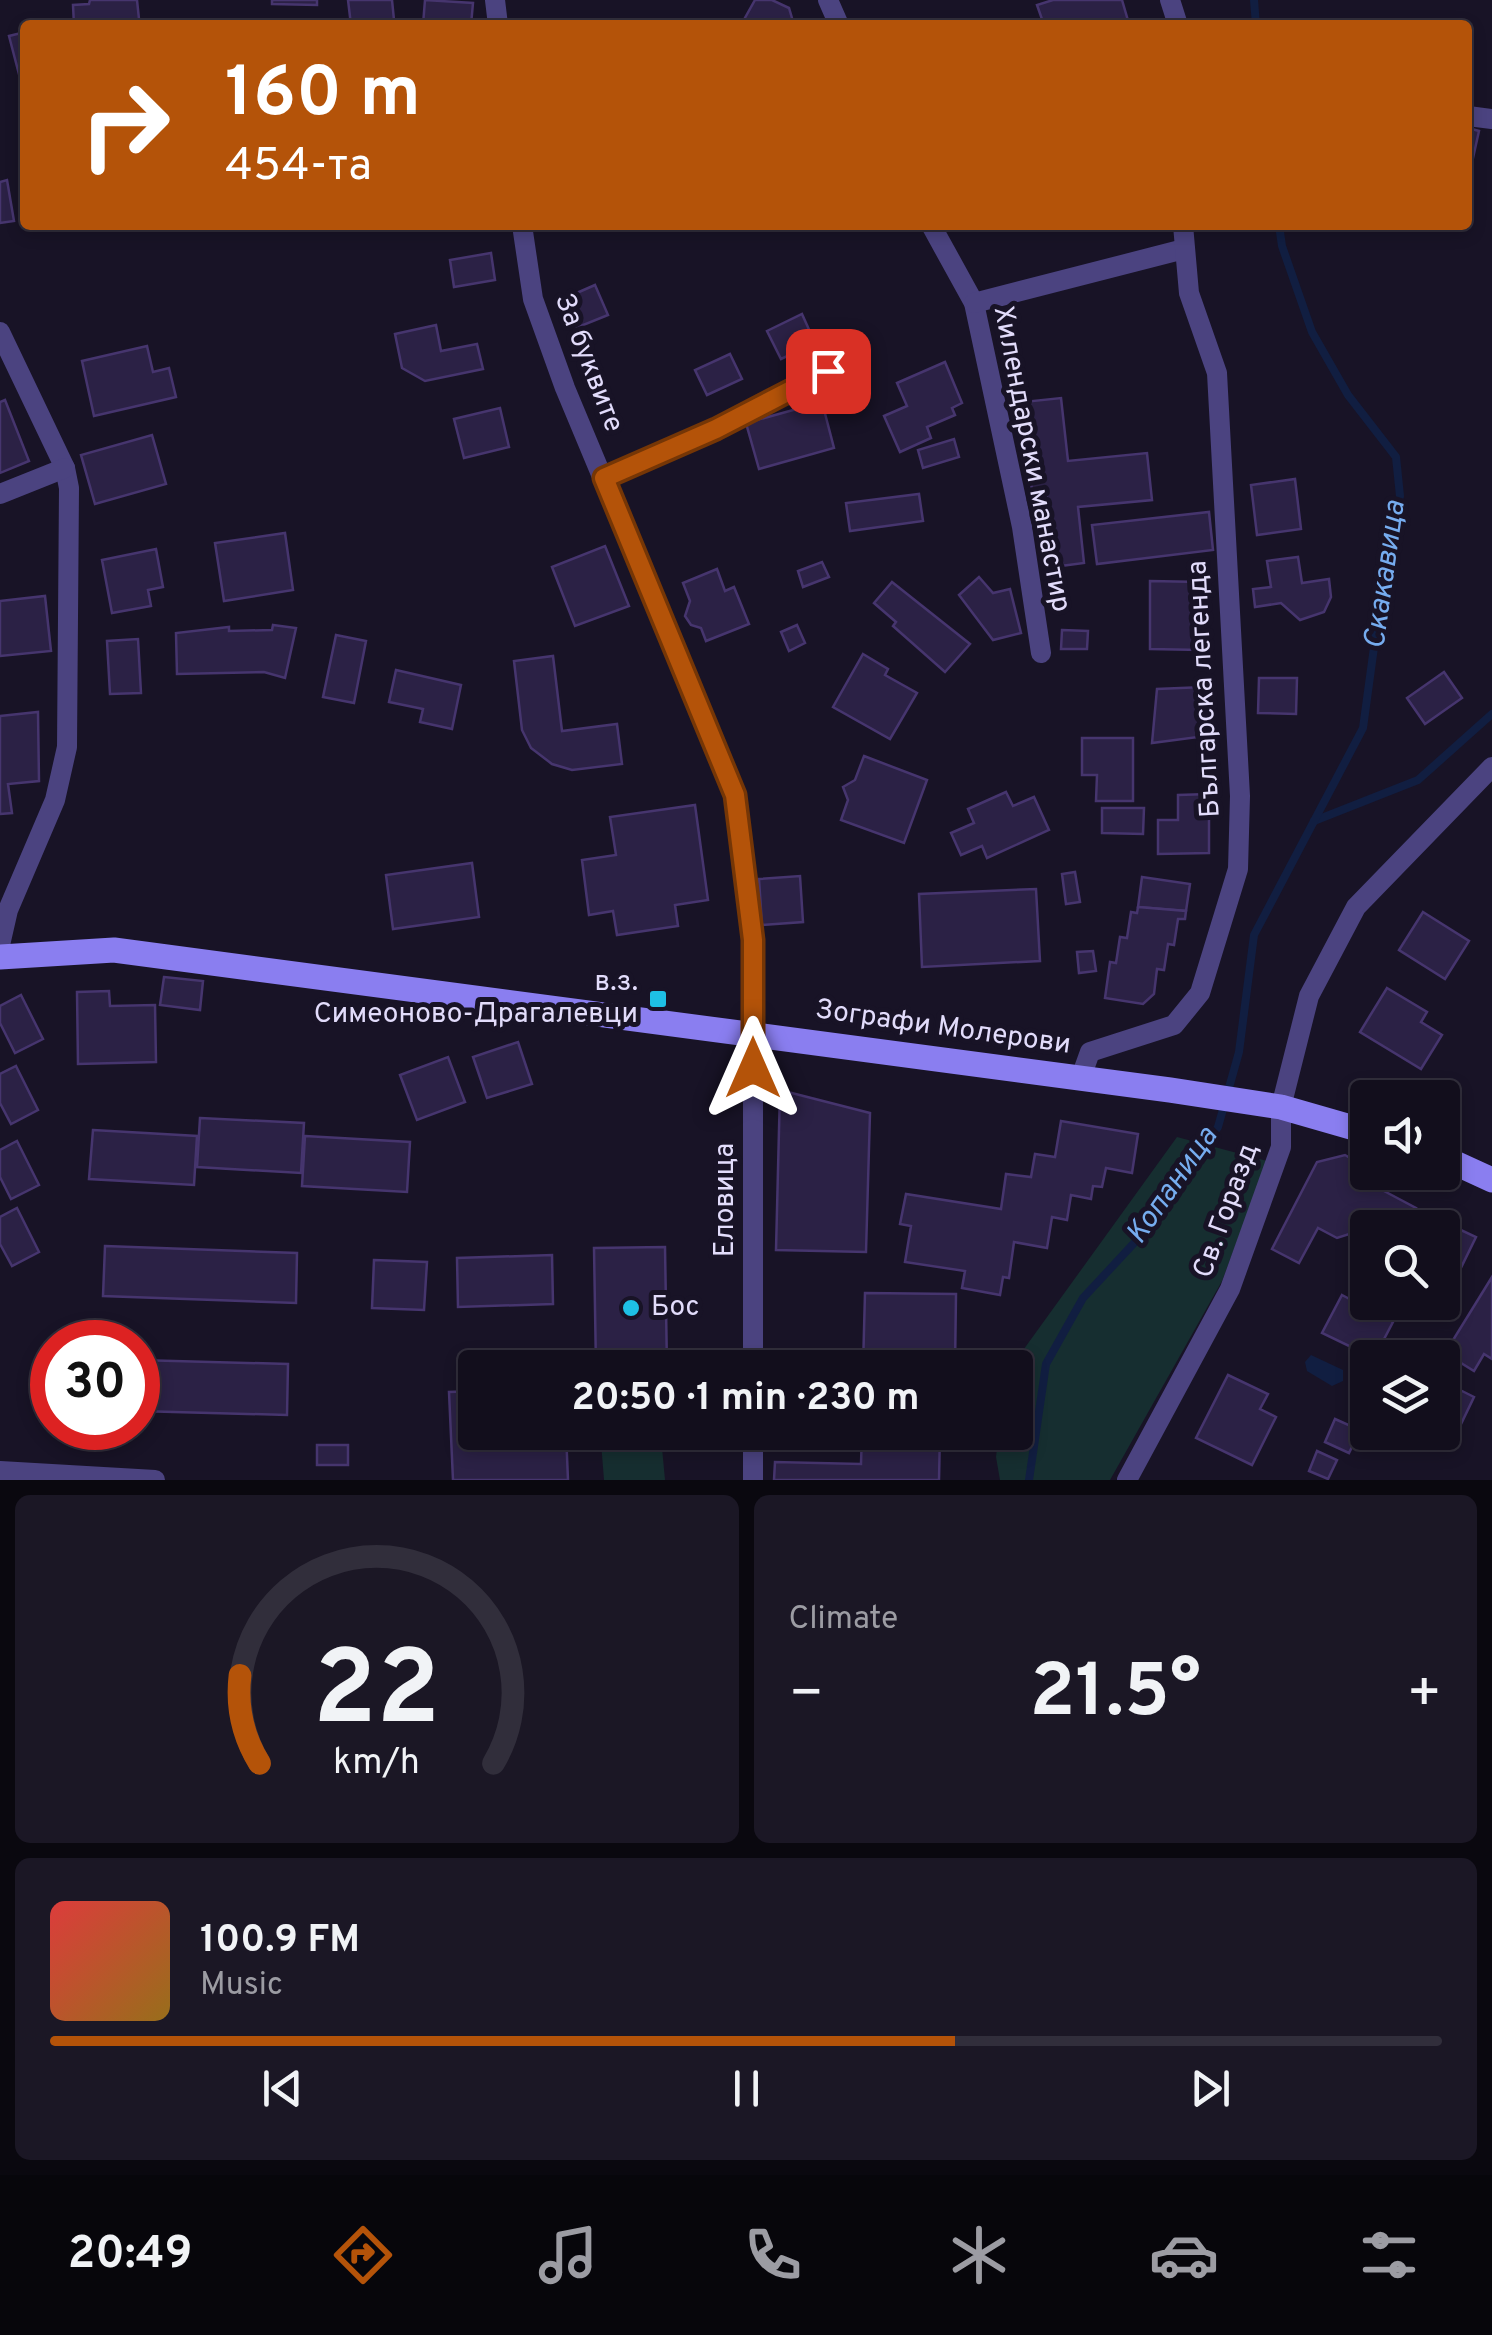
<!DOCTYPE html>
<meta charset="utf-8">
<style>
:root{--surface:#120e1c;--page:#1b1725;--text:#f1f3f6;--muted:#9c9ca3;--line:#312e3b;--accent:#b45309}
body{margin:0;font-family:Overpass,sans-serif;background:var(--page);color:var(--text);height:100vh;display:flex;flex-direction:column;font-size:38px;white-space:nowrap}
*{box-sizing:border-box;margin:0}
p{font-size:32px;color:var(--muted)}
.icon{flex:none;width:55px;height:55px;fill:none;stroke:currentColor;stroke-width:2;stroke-linecap:round;stroke-linejoin:round}
.map{position:relative;height:1480px;overflow:hidden}
.drawer{display:flex;flex-direction:column;gap:15px;padding:15px;background:#0a080f;flex:1}
.drawer>*{flex:none}
.guide{position:absolute;left:20px;top:20px;width:1452px;height:210px;border-radius:10px;box-shadow:0 5px 15px #0003,0 0 0 2px var(--line);background:#b45309;color:#fff;overflow:hidden}
.fabs{position:absolute;left:1350px;top:1080px;display:grid;gap:20px}
.fabs a{display:grid;place-items:center;width:110px;height:110px;border-radius:10px;background:var(--surface);box-shadow:0 5px 15px #0003,0 0 0 2px var(--line);font-size:50px}
.speed{position:absolute;left:30px;top:1320px;display:flex;gap:20px;font-size:50px;font-weight:700;text-align:center}
.speed>*{display:grid;place-content:center;width:130px;height:130px;border-radius:50%;background:var(--surface);box-shadow:0 5px 15px #0003,0 0 0 2px var(--line);line-height:1}
.speed .limit{border:15px solid #d22;background:#fff;color:#111}
.pin{position:absolute;display:grid;place-items:center;width:85px;height:85px;color:#fff;margin:-42px;border-radius:20px;box-shadow:0 5px 15px #0006}
.me{position:absolute;width:110px;margin:-55px;rotate:0deg;stroke-linejoin:round;filter:drop-shadow(0 0 8px #0008)}
.turn{display:flex;align-items:center;gap:35px;height:210px;padding:0 40px;font-size:45px}
.turn .icon{width:130px;height:130px;stroke-width:2.5}
.turn b{display:block;font-size:70px;line-height:85px}
.big{font-size:75px;font-weight:700;line-height:1.1}
.drawer .widget{flex:1;display:flex;flex-direction:column;justify-content:center;gap:15px;min-width:0;padding:0 35px;border-radius:15px;background:var(--page)}
.drawer .dial{align-items:center;gap:0}
.dial svg{height:260px;overflow:visible;fill:none;stroke:var(--line);stroke-width:7;stroke-linecap:round;text-anchor:middle}
.dial text{fill:var(--text);stroke:none}
.song{display:flex;align-items:center;gap:30px}
.cover{width:120px;height:120px;border-radius:15px;background:linear-gradient(135deg,hsl(0 70% 55%),hsl(40 70% 35%))}
.played{height:10px;border-radius:5px;background:linear-gradient(90deg,var(--accent) 65%,var(--line) 65%)}
.keys{display:flex;justify-content:space-around;direction:ltr}
.heat{display:flex;justify-content:space-between;align-items:center;font-size:55px;direction:ltr}
.drawer .tiles{flex:1;display:grid;gap:15px;grid-template-columns:1fr 1fr}
.widget:last-child{grid-column:span 2}
.trip{position:absolute;left:458px;top:1350px;width:575px;height:100px;border-radius:10px;background:var(--surface);box-shadow:0 5px 15px #0003,0 0 0 2px var(--line);font-weight:700;line-height:100px;text-align:center}
.menu{display:flex;height:160px;justify-content:space-around;align-items:center;background:#07060b;color:var(--muted)}
.menu .icon{width:70px;height:70px}
.menu .on{color:var(--accent)}
.menu b{font-size:45px;color:var(--text)}
.map>svg:first-child{display:block}
.green{fill:#162e30}
.water{fill:#111e41}
.lines{fill:none;stroke-linecap:round;stroke-linejoin:round}
.stream{stroke:#111e41;stroke-width:8}
.building{fill:#2b2145;stroke:#46356e;stroke-width:2.5}
.street{stroke:#4b4380;stroke-width:20}
.secondary{stroke:#8a7ef0;stroke-width:25}
.route-casing{stroke:#753606;stroke-width:25}
.route{stroke:#b45309;stroke-width:18}
.poi-dot{fill:#1ec0e5;stroke:#181326;stroke-width:4}
.labels{text-anchor:middle;dominant-baseline:central;stroke-width:10;stroke-linejoin:round;paint-order:stroke}
.street-label{font-size:28px;fill:#e2dcfb;stroke:#181326}
.poi-label{font-size:28px;fill:#e2dcfb;stroke:#181326;text-anchor:end}
.water-label{font-size:30px;font-style:italic;fill:#76acef;stroke:#181326}
</style>
<div class="map">
<svg width="1492" height="1480" viewBox="0 0 1492 1480">
<rect width="100%" height="100%" fill="#181326"/>
<g class="green">
<path d="M1177,1137L1267,1161L1222,1281L1110,1480H1000L996,1457L999,1433L1015,1432V1368L1011,1367Z"/>
<path d="M661,1437L665,1480H604L601,1442Z"/>
</g>
<path class="water" d="M1311,1355L1343,1370V1381L1332,1386L1307,1371L1305,1362Z"/>
<g class="lines">
<g class="stream">
<path d="M1254,0L1256,25"/>
<path d="M1314,821L1418,780L1492,714"/>
<path d="M1029,1480L1046,1364L1083,1298L1149,1227L1218,1127L1239,1052L1254,935L1363,728L1389,537L1400,496L1396,457L1348,395L1312,332L1282,246L1279,225"/>
</g>
</g>
<g class="building">
<path d="M90,0H137L139,19L123,20V25H74L73,5L89,4Z"/>
<path d="M272,0H317V5L272,4Z"/>
<path d="M348,0H392L394,20L351,25Z"/>
<path d="M425,0L473,3L471,25H423Z"/>
<path d="M755,0H772L789,8L794,25H741Z"/>
<path d="M1053,0H1122L1129,24L1044,25L1037,5Z"/>
<path d="M25,32V77L20,78L9,36Z"/>
<path d="M1468,128L1479,131L1473,158L1468,157Z"/>
<path d="M7,180L14,221L0,223V182Z"/>
<path d="M491,253L495,280L454,287L450,260Z"/>
<path d="M595,285L608,315L576,328L563,299Z"/>
<path d="M802,314L815,343L781,359L767,331Z"/>
<path d="M436,325L441,351L477,344L483,369L425,381L402,368L395,334Z"/>
<path d="M147,346L153,372L169,368L176,397L94,416L82,361Z"/>
<path d="M730,354L742,379L707,395L695,370Z"/>
<path d="M945,362L962,403L952,408L955,415L927,427L931,438L900,452L884,416L907,406L897,383Z"/>
<path d="M1061,398L1068,461L1147,453L1152,500L1078,507L1084,563L1053,567L1046,489L1032,491L1023,402Z"/>
<path d="M5,400L29,461L0,473V402Z"/>
<path d="M822,402L834,448L759,469L746,423Z"/>
<path d="M500,408L509,447L464,458L454,419Z"/>
<path d="M152,435L166,484L95,504L81,455Z"/>
<path d="M954,439L959,457L923,468L918,450Z"/>
<path d="M1295,479L1301,529L1257,535L1251,485Z"/>
<path d="M919,494L923,521L850,531L846,503Z"/>
<path d="M1209,512L1213,550L1097,564L1092,525Z"/>
<path d="M285,533L293,590L224,601L215,543Z"/>
<path d="M605,546L629,606L575,626L552,567Z"/>
<path d="M156,549L163,587L148,590L151,606L112,613L102,560Z"/>
<path d="M1298,557L1302,583L1329,579L1331,597L1324,612L1300,620L1281,603L1255,607L1253,589L1271,587L1267,561Z"/>
<path d="M822,562L829,577L803,587L798,571Z"/>
<path d="M717,569L725,591L734,587L749,624L706,641L701,628L691,625L685,616L690,601L683,583Z"/>
<path d="M979,577L993,593L1010,589L1021,633L993,640L959,595Z"/>
<path d="M1150,581L1201,582V650L1150,649Z"/>
<path d="M892,582L970,644L945,672L893,626L896,622L874,603Z"/>
<path d="M45,596L51,651L0,656V601Z"/>
<path d="M273,625L296,628L285,678L264,672L177,674L176,633L229,627V631L272,630Z"/>
<path d="M797,625L805,643L789,651L781,632Z"/>
<path d="M1062,630L1088,631L1087,649H1061Z"/>
<path d="M336,635L366,641L354,703L323,697Z"/>
<path d="M138,639L141,693L110,694L107,641Z"/>
<path d="M863,654L888,669L885,675L917,693L890,739L833,707Z"/>
<path d="M553,656L562,731L617,724L622,764L572,770L552,764L531,748L522,730L514,661Z"/>
<path d="M396,670L461,685L452,729L420,722L423,709L389,702Z"/>
<path d="M1444,672L1462,698L1425,724L1407,698Z"/>
<path d="M1259,678H1297L1296,714L1258,713Z"/>
<path d="M1204,687L1206,736L1152,743L1157,689Z"/>
<path d="M38,712L39,781L8,784L12,813L0,814V716Z"/>
<path d="M1082,738H1133V801H1096L1097,775H1082Z"/>
<path d="M864,756L927,780L904,843L841,820L848,800L843,787L855,780Z"/>
<path d="M1006,792L1013,806L1034,797L1049,830L987,858L982,846L961,855L951,833L974,823L968,809Z"/>
<path d="M1209,794V853L1158,854V820H1178V795Z"/>
<path d="M695,805L708,900L675,905L678,926L617,935L613,911L589,915L582,860L616,855L610,817Z"/>
<path d="M1102,808H1144L1143,834L1102,833Z"/>
<path d="M472,863L479,917L393,929L386,875Z"/>
<path d="M1075,872L1080,902L1066,904L1062,874Z"/>
<path d="M800,876L803,922L762,925L759,879Z"/>
<path d="M1142,877L1190,884L1186,911L1138,907Z"/>
<path d="M1036,889L1040,961L922,967L919,894Z"/>
<path d="M1138,907L1186,911L1185,919H1178L1174,945L1168,944L1164,970L1157,969L1154,994L1143,1004L1105,998L1110,962L1116,963L1120,937L1127,938L1131,912L1137,913Z"/>
<path d="M1423,912L1469,941L1445,979L1399,950Z"/>
<path d="M1093,951L1096,971L1079,973L1077,952Z"/>
<path d="M164,977L203,981L200,1010L160,1005Z"/>
<path d="M1387,988L1427,1012L1421,1022L1442,1035L1421,1069L1360,1032Z"/>
<path d="M109,991L110,1006L155,1005L156,1062L78,1064L77,992Z"/>
<path d="M21,995L43,1039L15,1053L0,1023V1006Z"/>
<path d="M518,1042L532,1084L487,1098L473,1057Z"/>
<path d="M448,1057L465,1102L417,1120L400,1075Z"/>
<path d="M16,1066L38,1110L11,1124L0,1103V1074Z"/>
<path d="M780,1090L870,1113L866,1252L776,1250Z"/>
<path d="M200,1118L304,1123L301,1173L197,1167Z"/>
<path d="M1061,1121L1138,1134L1132,1173L1106,1168L1102,1187L1093,1186L1091,1199L1071,1195L1067,1220L1052,1217L1047,1248L1014,1242L1009,1278L1003,1277L1000,1295L962,1288L965,1271L905,1262L911,1226L900,1224L906,1194L1001,1209L1006,1174L1031,1177L1035,1154L1055,1157Z"/>
<path d="M93,1130L197,1136L194,1185L89,1179Z"/>
<path d="M305,1136L410,1142L407,1192L302,1186Z"/>
<path d="M17,1141L39,1185L11,1199L0,1177V1150Z"/>
<path d="M1345,1155L1374,1172L1369,1183L1416,1208L1405,1228H1368L1337,1238L1318,1228L1299,1263L1272,1249L1317,1162Z"/>
<path d="M17,1208L39,1252L12,1266L0,1244V1217Z"/>
<path d="M1448,1224L1476,1237L1455,1280L1442,1274V1236Z"/>
<path d="M105,1246L297,1253L296,1303L103,1296Z"/>
<path d="M665,1247L667,1368H596L594,1248Z"/>
<path d="M552,1255L553,1304L458,1307L457,1258Z"/>
<path d="M374,1260L427,1262L424,1310L372,1308Z"/>
<path d="M1492,1277V1359L1484,1354L1474,1371L1445,1353Z"/>
<path d="M865,1293L956,1294L955,1368H863Z"/>
<path d="M1342,1295L1393,1322L1374,1358L1322,1333Z"/>
<path d="M138,1360L288,1364L287,1415L138,1411Z"/>
<path d="M1228,1375L1268,1394L1260,1409L1276,1417L1252,1465L1196,1438Z"/>
<path d="M1448,1384L1474,1397L1461,1424L1442,1415Z"/>
<path d="M475,1391V1432H566L568,1480H453L449,1392Z"/>
<path d="M1335,1419L1360,1430L1349,1453L1325,1442Z"/>
<path d="M862,1432H940L939,1480H774L775,1462L861,1464Z"/>
<rect x="317" y="1445" width="31" height="20"/>
<path d="M1317,1451L1337,1460L1328,1479L1309,1471Z"/>
</g>
<g class="lines">
<g class="street">
<path d="M495,0L498,25"/>
<path d="M828,0L839,25"/>
<path d="M1170,0L1178,25"/>
<path d="M1468,116L1492,119"/>
<path d="M522,225L533,299L565,388L735,795L753,939V1368"/>
<path d="M931,225L974,303L1022,527L1041,653"/>
<path d="M974,303L1184,249"/>
<path d="M0,332L65,468L69,488L67,747L55,800L8,910L0,945"/>
<path d="M604,479L716,429L827,371"/>
<path d="M0,494L65,468"/>
<path d="M1081,1077L1090,1052L1174,1025L1200,993L1238,869L1240,796L1217,373L1189,293L1183,225"/>
<path d="M753,1432V1480"/>
<path d="M0,1471L155,1480"/>
<path d="M1127,1480L1230,1289L1281,1147V1107L1309,996L1356,907L1492,767"/>
</g>
<g class="secondary">
<path d="M0,957L114,950L1170,1090L1281,1107L1368,1132"/>
<path d="M1442,1157L1492,1180"/>
</g>
</g>
<g class="lines">
<defs>
<path id="route" d="M753,1068V940L735,795L604,478L716,429L828,371"/>
</defs>
<use href="#route" class="route-casing"/>
<use href="#route" class="route"/>
</g>
<g class="poi-dot">
<rect x="648" y="989" width="20" height="20" rx="5"/>
<circle cx="631" cy="1308" r="10"/>
</g>
<g class="labels">
<g class="street-label">
<text transform="translate(588 363) rotate(69)">За буквите</text>
<text transform="translate(1031 459) rotate(79)">Хилендарски манастир</text>
<text transform="translate(1205 689) rotate(-93)">Българска легенда</text>
<text transform="translate(943 1028) rotate(8)">Зографи Молерови</text>
<text transform="translate(726 1200) rotate(-90)">Еловица</text>
<text transform="translate(1227 1211) rotate(-70)">Св. Горазд</text>
</g>
<g class="poi-label">
<text x="638" y="983">в.з.<tspan x="638" dy="32">Симеоново-Драгалевци</tspan></text>
<text x="651" y="1308" text-anchor="start">Бос</text>
</g>
<g class="water-label">
<text transform="translate(1386 575) rotate(-82)">Скакавица</text>
<text transform="translate(1173 1186) rotate(-55)">Копаница</text>
</g>
</g>
</svg>
<div class="fabs">
<a><svg class="icon" aria-label="sound" viewBox="0 0 24 24"><path d="M4 9h4l5-4v14l-5-4H4zM17 9q2 3 0 6"/></svg></a>
<a><svg class="icon" aria-label="search" viewBox="0 0 24 24"><circle cx="10" cy="10" r="6"/><path d="M15 15l6 6"/></svg></a>
<a><svg class="icon" aria-label="layers" viewBox="0 0 24 24"><path d="M12 4l9 5-9 5-9-5zM3 14l9 5 9-5"/></svg></a>
</div>
<div class="speed"><div class="limit">30</div></div>
<div class="pin" style="left:828px;top:371px;background:#d93025"><svg class="icon" aria-label="arrive" viewBox="0 0 24 24"><path d="M6 21V4h12l-3 4 3 4H6"/></svg></div>
<svg class="me" style="left:753px;top:1068px" viewBox="-20 -20 40 40"><path d="M0-17L14 15 0 8-14 15z" fill="#b45309" stroke="#fff" stroke-width="4"/></svg>
<div class="trip">20:50 · 1 min · 230 m</div>
<div class="guide">
<div class="turn"><svg class="icon" aria-label="right" viewBox="0 0 24 24"><path d="M7 20v-9h11M14 6l5 5-5 5"/></svg><div><b>160 m</b>454-та</div></div>
</div>
</div>
<section class="drawer">
<div class="tiles">
<div class="widget dial"><svg viewBox="0 0 100 80">
<path d="M14 69A42 42 0 1 1 86 69"/>
<path d="M14 69A42 42 0 0 1 8 42" stroke="#b45309"/>
<text x="50" y="56" font-size="32" font-weight="700">22</text>
<text x="50" y="72" font-size="11">km/h</text>
</svg></div>
<div class="widget"><p>Climate</p>
<div class="heat"><a>−</a><b class="big">21.5°</b><a>+</a></div>
</div>
<div class="widget">
<div class="song"><i class="cover"></i><div><b>100.9 FM</b><p>Music</p></div></div>
<div class="played"></div>
<div class="keys"><svg class="icon" aria-label="previous" viewBox="0 0 24 24"><path d="M18 5L8 12l10 7zM5 5v14"/></svg><svg class="icon" aria-label="pause" viewBox="0 0 24 24"><path d="M8 5v14M16 5v14"/></svg><svg class="icon" aria-label="next" viewBox="0 0 24 24"><path d="M6 5l10 7-10 7zM19 5v14"/></svg></div>
</div>
</div>
</section>
<nav class="menu">
<b>20:49</b>
<svg class="icon on" aria-label="directions" viewBox="0 0 24 24"><path d="M12 3l9 9-9 9-9-9zM9 14v-3h6M13 9l2 2-2 2"/></svg>
<svg class="icon" aria-label="music" viewBox="0 0 24 24"><path d="M9 18V5l10-2v13"/><circle cx="6" cy="18" r="3"/><circle cx="16" cy="16" r="3"/></svg>
<svg class="icon" aria-label="phone" viewBox="0 0 24 24"><path d="M5 4h4l2 5-3 2q2 4 5 5l2-3 5 2v4C11 20 4 13 5 4z"/></svg>
<svg class="icon" aria-label="climate" viewBox="0 0 24 24"><path d="M12 3v18M4 7l16 10M4 17L20 7"/></svg>
<svg class="icon" aria-label="car" viewBox="0 0 24 24"><path d="M5 17H2v-5l4-1 3-4h7l3 4 3 1v5h-3M9 17h6M6 11h13"/><circle cx="7" cy="17" r="2"/><circle cx="17" cy="17" r="2"/></svg>
<svg class="icon" aria-label="filters" viewBox="0 0 24 24"><path d="M4 7h16M4 17h16"/><circle cx="9" cy="7" r="2"/><circle cx="15" cy="17" r="2"/></svg>
</nav>
